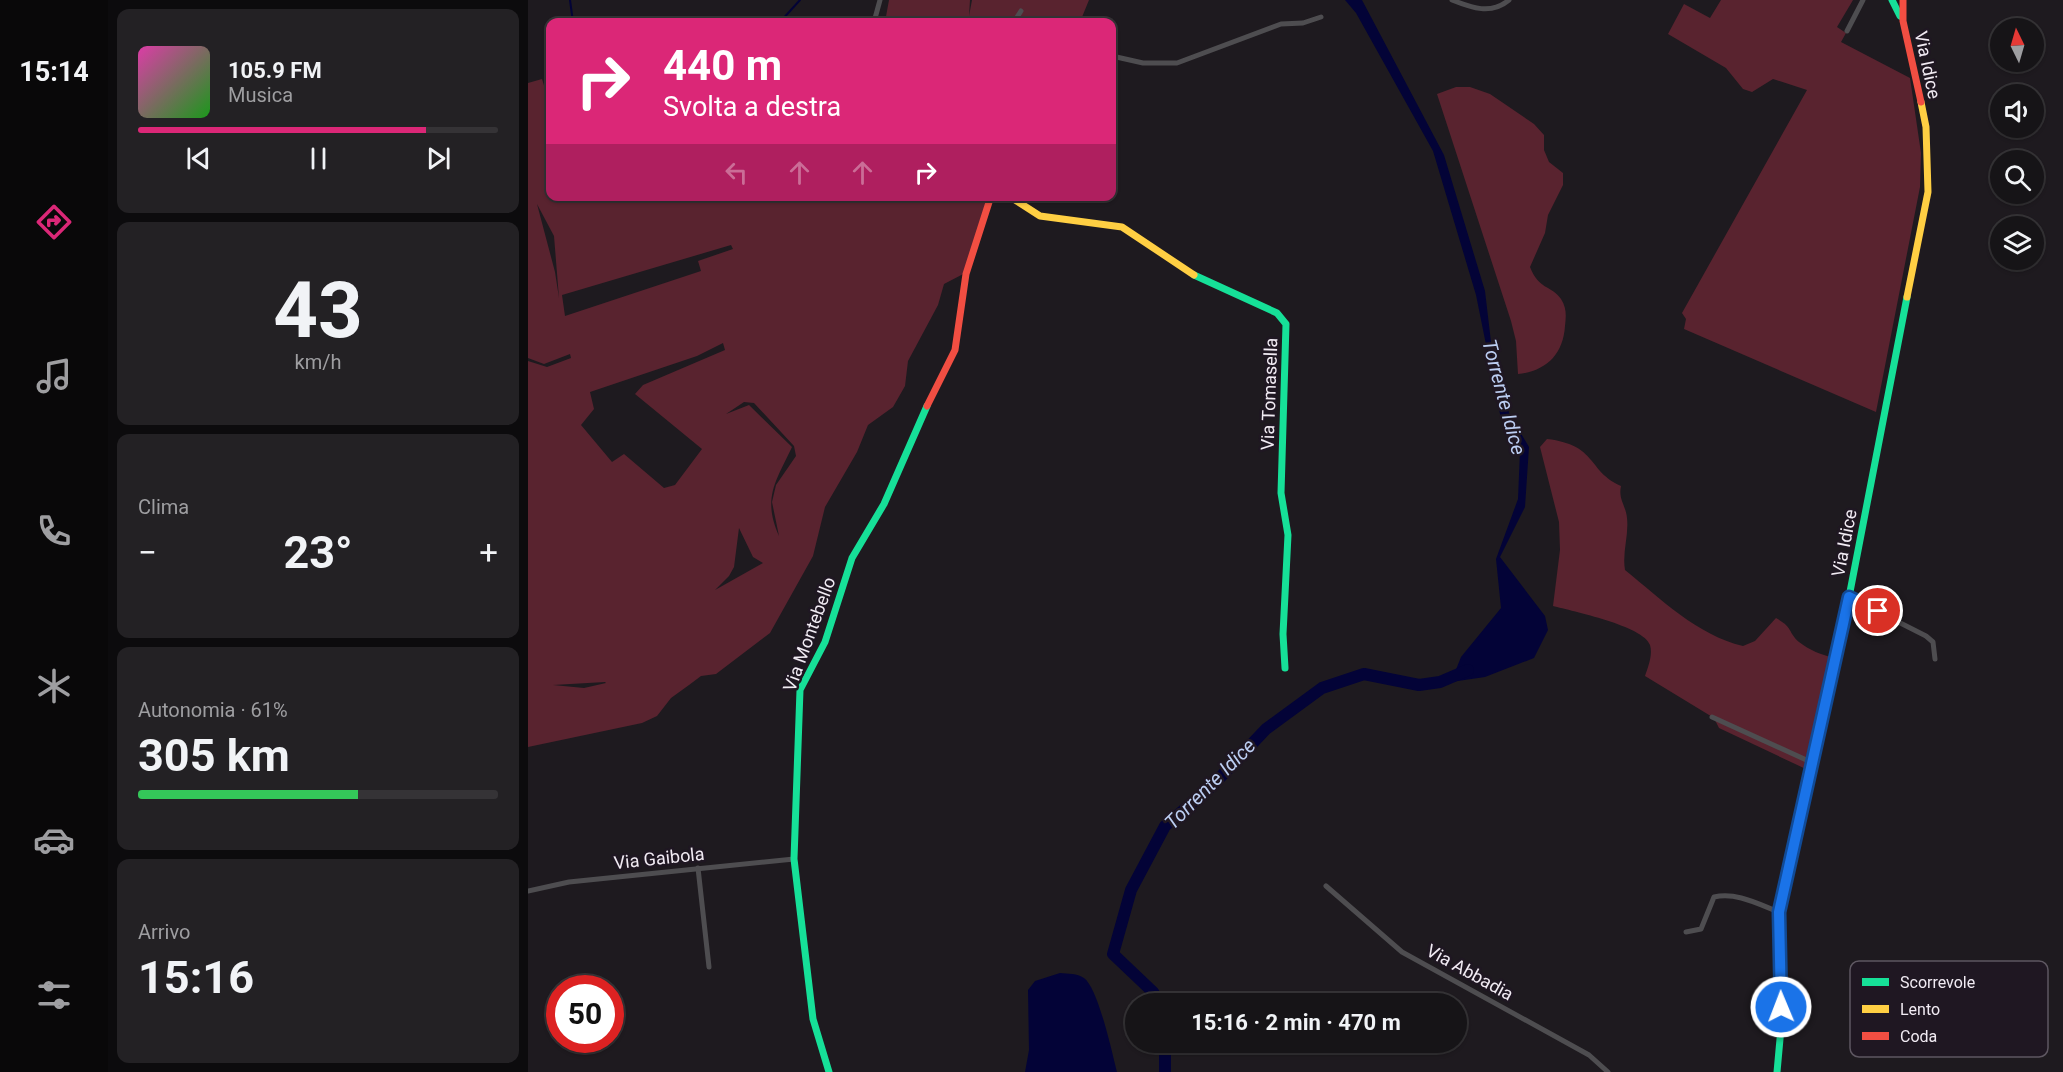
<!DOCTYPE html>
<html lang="it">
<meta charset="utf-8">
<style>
:root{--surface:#161417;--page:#232124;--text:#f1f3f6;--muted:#9e9ea1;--line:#353336;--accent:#db2777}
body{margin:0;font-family:Roboto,sans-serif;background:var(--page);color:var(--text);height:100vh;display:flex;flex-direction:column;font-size:22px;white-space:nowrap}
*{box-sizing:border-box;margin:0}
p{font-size:20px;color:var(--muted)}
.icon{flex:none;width:33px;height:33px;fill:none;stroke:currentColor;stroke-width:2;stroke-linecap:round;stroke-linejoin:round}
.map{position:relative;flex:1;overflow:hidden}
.drawer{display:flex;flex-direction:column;gap:9px;padding:9px;background:#0c0b0d;width:420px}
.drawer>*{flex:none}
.guide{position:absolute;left:18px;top:18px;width:570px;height:183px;border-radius:12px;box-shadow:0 2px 4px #0004,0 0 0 2px var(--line);background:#db2777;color:#fff;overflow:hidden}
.needle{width:39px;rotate:355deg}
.fabs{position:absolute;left:1462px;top:18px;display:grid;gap:12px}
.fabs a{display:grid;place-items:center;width:54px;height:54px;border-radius:50%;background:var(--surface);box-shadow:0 2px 4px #0004,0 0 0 2px var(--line);font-size:30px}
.speed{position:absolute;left:18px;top:975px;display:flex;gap:12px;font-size:30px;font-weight:700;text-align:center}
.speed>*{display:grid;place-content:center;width:78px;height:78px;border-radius:50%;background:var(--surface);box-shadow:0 2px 4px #0004,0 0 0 2px var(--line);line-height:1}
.speed .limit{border:9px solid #d22;background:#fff;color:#111}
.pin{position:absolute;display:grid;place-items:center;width:51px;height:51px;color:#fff;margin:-26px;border:3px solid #fff;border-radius:50%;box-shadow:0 2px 6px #0007}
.me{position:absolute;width:66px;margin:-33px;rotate:359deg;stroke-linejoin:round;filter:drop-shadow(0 0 4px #0008)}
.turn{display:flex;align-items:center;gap:21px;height:126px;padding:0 18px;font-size:27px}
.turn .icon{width:78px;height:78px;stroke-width:2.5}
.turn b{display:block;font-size:42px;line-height:51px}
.lanes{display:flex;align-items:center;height:57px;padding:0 18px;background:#0003;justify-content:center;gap:30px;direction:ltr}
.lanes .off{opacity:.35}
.big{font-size:45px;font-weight:700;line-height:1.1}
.drawer .widget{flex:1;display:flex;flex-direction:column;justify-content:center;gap:9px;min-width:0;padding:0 21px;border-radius:12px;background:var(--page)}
.drawer .dial{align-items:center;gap:0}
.dial b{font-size:78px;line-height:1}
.song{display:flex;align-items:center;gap:18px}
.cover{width:72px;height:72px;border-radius:9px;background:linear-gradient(135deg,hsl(320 70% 55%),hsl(120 70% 35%))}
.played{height:6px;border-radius:3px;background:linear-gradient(90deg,var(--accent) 80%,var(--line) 80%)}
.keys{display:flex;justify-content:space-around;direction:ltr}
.heat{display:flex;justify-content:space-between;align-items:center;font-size:33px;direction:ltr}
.charge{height:9px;border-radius:4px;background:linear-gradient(90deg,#34c759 61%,var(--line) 0)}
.trip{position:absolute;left:597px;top:993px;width:342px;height:60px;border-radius:30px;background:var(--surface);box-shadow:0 2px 4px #0004,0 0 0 2px var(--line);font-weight:700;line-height:60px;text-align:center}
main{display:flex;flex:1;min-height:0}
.tabs{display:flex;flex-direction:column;width:108px;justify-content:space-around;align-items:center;background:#090809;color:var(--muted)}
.tabs .icon{width:42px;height:42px}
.tabs .current{color:var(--accent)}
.tabs b{font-size:27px;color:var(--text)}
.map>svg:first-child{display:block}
.green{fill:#59232f;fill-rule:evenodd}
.water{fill:#030337}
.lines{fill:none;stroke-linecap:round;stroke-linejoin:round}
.stream{stroke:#030337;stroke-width:2}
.river{stroke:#030337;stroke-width:12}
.street{stroke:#4e4d50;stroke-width:5}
.fast{stroke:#16e098;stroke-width:7}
.slow{stroke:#ffcf43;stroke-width:7}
.jam{stroke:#f24e42;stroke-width:7}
.route-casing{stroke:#114b97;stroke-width:15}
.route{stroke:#1a73e8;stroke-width:10}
.labels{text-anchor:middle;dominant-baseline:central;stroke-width:5;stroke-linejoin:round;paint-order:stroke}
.street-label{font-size:18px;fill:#f1ebf3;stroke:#1f1722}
.water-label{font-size:20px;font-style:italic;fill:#bccef2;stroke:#1f1722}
.key{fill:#1f1722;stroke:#5e5761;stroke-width:1.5}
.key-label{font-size:16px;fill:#f1ebf3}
</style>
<main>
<nav class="tabs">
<b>15:14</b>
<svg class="icon current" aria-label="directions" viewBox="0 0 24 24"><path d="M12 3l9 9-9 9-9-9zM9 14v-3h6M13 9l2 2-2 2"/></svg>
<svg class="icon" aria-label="music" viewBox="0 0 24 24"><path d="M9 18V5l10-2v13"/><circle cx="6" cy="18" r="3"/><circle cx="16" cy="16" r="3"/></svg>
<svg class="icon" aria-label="phone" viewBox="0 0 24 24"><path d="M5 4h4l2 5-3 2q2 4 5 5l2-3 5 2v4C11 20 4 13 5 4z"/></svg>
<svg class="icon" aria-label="climate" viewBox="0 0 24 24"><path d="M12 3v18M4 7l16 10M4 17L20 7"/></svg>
<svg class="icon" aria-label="car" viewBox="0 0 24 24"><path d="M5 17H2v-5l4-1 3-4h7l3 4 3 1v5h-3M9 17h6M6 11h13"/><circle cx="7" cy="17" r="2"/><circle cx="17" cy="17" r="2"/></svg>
<svg class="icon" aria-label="filters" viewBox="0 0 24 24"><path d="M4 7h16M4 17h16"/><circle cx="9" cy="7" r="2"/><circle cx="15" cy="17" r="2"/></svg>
</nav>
<section class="drawer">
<div class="widget">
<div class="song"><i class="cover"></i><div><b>105.9 FM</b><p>Musica</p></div></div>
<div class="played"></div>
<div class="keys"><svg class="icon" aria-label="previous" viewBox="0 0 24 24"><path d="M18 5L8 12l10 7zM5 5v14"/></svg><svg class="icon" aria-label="pause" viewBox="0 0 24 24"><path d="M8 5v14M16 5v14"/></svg><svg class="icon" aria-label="next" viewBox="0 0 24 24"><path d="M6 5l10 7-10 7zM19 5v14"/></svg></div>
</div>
<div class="widget dial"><b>43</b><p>km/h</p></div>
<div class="widget"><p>Clima</p>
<div class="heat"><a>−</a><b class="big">23°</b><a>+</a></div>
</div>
<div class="widget"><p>Autonomia · 61%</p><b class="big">305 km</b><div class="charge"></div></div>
<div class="widget"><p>Arrivo</p><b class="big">15:16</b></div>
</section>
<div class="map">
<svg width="1535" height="1072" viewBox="0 0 1535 1072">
<rect width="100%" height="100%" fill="#1e1a1f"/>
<g class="green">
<path d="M361,0H442L441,16L444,0H561L552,22H439L440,17L435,22H357Z"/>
<path d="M1193,0H1325L1309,27L1318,33L1313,42L1382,78L1393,153L1392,187L1348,412L1156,329L1158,319L1154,313L1279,90L1245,79L1224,92L1215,89L1198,68L1140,34L1156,4L1182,18Z"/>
<path d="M14,79L22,105V196L463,197L441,271L416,284L410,305L380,361L377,386L365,407L340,425L329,452L297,507L285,556L242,633L188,674L173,676L161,685L143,698L129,716L114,723L0,747V361L19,367L43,358L42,354L16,364L0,358V83ZM9,204L26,236L31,298L27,272ZM203,245L205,249L170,261L173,271L37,316L34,295ZM195,343L197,350L115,385L107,394L174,449L147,485L136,488L96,454L84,462L53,425L66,409L62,392L169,356ZM216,402L226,403L266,446L268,456L248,485L244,502L251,536C234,498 248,481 264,447L221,405L198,414ZM211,528L225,557L235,563L187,590L201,576L206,567ZM78,683L56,688L25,685L77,682Z"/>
<path d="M928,87H942L962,94L1006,124L1016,135V150L1021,162L1035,173V185L1020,215L1017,233L1002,267C1011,290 1023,285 1033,299C1039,308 1038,317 1037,326C1035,355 1018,371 990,374L988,341L983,321L909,94Z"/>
<path d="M1019,439C1070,445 1059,471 1093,486C1090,499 1098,506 1099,518C1101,536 1094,552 1097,570C1133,599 1169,635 1215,646L1227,641L1248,618C1266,628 1259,631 1271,642C1281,650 1294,655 1306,658L1282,771L1191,728L1186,718L1117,676C1120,667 1125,655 1122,645C1116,626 1044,611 1025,606L1032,550L1031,522L1012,447Z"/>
</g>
<g class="water">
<path d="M817,0H834L916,155L957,291L963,342L981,413L1001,447L997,507L972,557L1017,616L1020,630L1006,658L957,677L923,682L933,657L973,608L968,559L990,499L992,451L972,414L948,295L905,151L828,13Z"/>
<path d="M532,973C540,974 549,973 556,978C570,988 584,1052 589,1072H497L501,1050L500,990L507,981Z"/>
</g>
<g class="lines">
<g class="stream">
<path d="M42,0L45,22"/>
<path d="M252,22L272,0"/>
</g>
<g class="river">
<path d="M631,1004L625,992L585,954L603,890L637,826L685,785L738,729L794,688L836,674L891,685L912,682L940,670"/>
<path d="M637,1042V1072"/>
</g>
<g class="street">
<path d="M924,0C944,8 963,15 981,0"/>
<path d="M346,22L352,0"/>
<path d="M486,22L493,11"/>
<path d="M1319,31L1335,0"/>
<path d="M584,56L615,63H649L753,24L775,23L793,17"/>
<path d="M1321,597L1398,636L1405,642L1407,659"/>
<path d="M1184,717L1285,763"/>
<path d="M170,868L181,967"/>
<path d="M798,886L874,952L1061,1055L1080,1072"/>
<path d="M0,891L41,882L266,859"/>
<path d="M1158,932L1173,929L1186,897C1209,892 1230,904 1251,912"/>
</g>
<g class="fast">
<path d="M1364,0L1372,16"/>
<path d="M666,275L749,313L758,324L753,493L760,535L755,634L757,668"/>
<path d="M301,1072L285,1019L266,859L272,690L297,642L324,558L356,504L399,406"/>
<path d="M1249,1072L1253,1028L1251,912L1321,597L1379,297"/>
</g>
<g class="slow">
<path d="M481,196L512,216L594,227L666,275"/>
<path d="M1379,297L1400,192L1398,127L1393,102"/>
</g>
<g class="jam">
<path d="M1375,0V21L1393,102"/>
<path d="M399,406L427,350L438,274L463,196"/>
</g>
</g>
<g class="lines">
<defs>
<path id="route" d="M1253,1007L1251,912L1321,597L1350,611"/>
</defs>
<use href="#route" class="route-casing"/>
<use href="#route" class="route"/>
</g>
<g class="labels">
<g class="street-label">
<text transform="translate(1400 65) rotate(78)">Via Idice</text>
<text transform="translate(741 394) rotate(-88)">Via Tomasella</text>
<text transform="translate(1316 543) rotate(-79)">Via Idice</text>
<text transform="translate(281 634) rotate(-70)">Via Montebello</text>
<text transform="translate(131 858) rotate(-6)">Via Gaibola</text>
<text transform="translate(942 972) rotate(29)">Via Abbadia</text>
</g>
<g class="water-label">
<text transform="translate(976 397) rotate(75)">Torrente Idice</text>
<text transform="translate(682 784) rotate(-45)">Torrente Idice</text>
</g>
</g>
<rect x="1322" y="961" width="198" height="96" rx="9" class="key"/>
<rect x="1334" y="978" width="27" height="8" fill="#16e098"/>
<rect x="1334" y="1005" width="27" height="8" fill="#ffcf43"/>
<rect x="1334" y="1032" width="27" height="8" fill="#f24e42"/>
<g class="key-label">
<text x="1372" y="988">Scorrevole</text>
<text x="1372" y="1015">Lento</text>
<text x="1372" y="1042">Coda</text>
</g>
</svg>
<div class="fabs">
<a><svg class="needle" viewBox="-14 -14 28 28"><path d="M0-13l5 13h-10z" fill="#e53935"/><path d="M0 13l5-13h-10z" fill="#9e9ea1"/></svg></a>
<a><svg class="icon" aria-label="sound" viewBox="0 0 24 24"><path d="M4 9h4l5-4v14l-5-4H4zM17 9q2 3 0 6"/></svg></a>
<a><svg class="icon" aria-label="search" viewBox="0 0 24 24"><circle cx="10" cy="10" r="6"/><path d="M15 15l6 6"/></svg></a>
<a><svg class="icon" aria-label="layers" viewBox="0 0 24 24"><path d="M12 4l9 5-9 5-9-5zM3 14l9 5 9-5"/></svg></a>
</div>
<div class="speed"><div class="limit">50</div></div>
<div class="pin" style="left:1350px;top:611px;background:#d93025"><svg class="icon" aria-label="arrive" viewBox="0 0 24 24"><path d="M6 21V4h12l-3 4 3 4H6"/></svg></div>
<svg class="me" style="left:1253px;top:1007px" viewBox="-20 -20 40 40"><circle r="17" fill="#1a73e8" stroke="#fff" stroke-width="3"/><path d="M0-11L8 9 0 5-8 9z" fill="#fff"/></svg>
<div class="trip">15:16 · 2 min · 470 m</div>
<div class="guide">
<div class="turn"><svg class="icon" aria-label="right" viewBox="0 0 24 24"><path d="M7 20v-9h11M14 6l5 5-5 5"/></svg><div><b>440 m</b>Svolta a destra</div></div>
<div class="lanes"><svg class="icon off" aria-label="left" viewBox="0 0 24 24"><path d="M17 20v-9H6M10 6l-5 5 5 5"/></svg><svg class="icon off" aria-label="ahead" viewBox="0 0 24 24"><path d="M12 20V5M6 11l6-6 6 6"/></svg><svg class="icon off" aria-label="ahead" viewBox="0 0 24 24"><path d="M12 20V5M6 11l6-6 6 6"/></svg><svg class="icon" aria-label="right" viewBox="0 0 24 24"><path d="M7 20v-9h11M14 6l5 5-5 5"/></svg></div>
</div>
</div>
</main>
